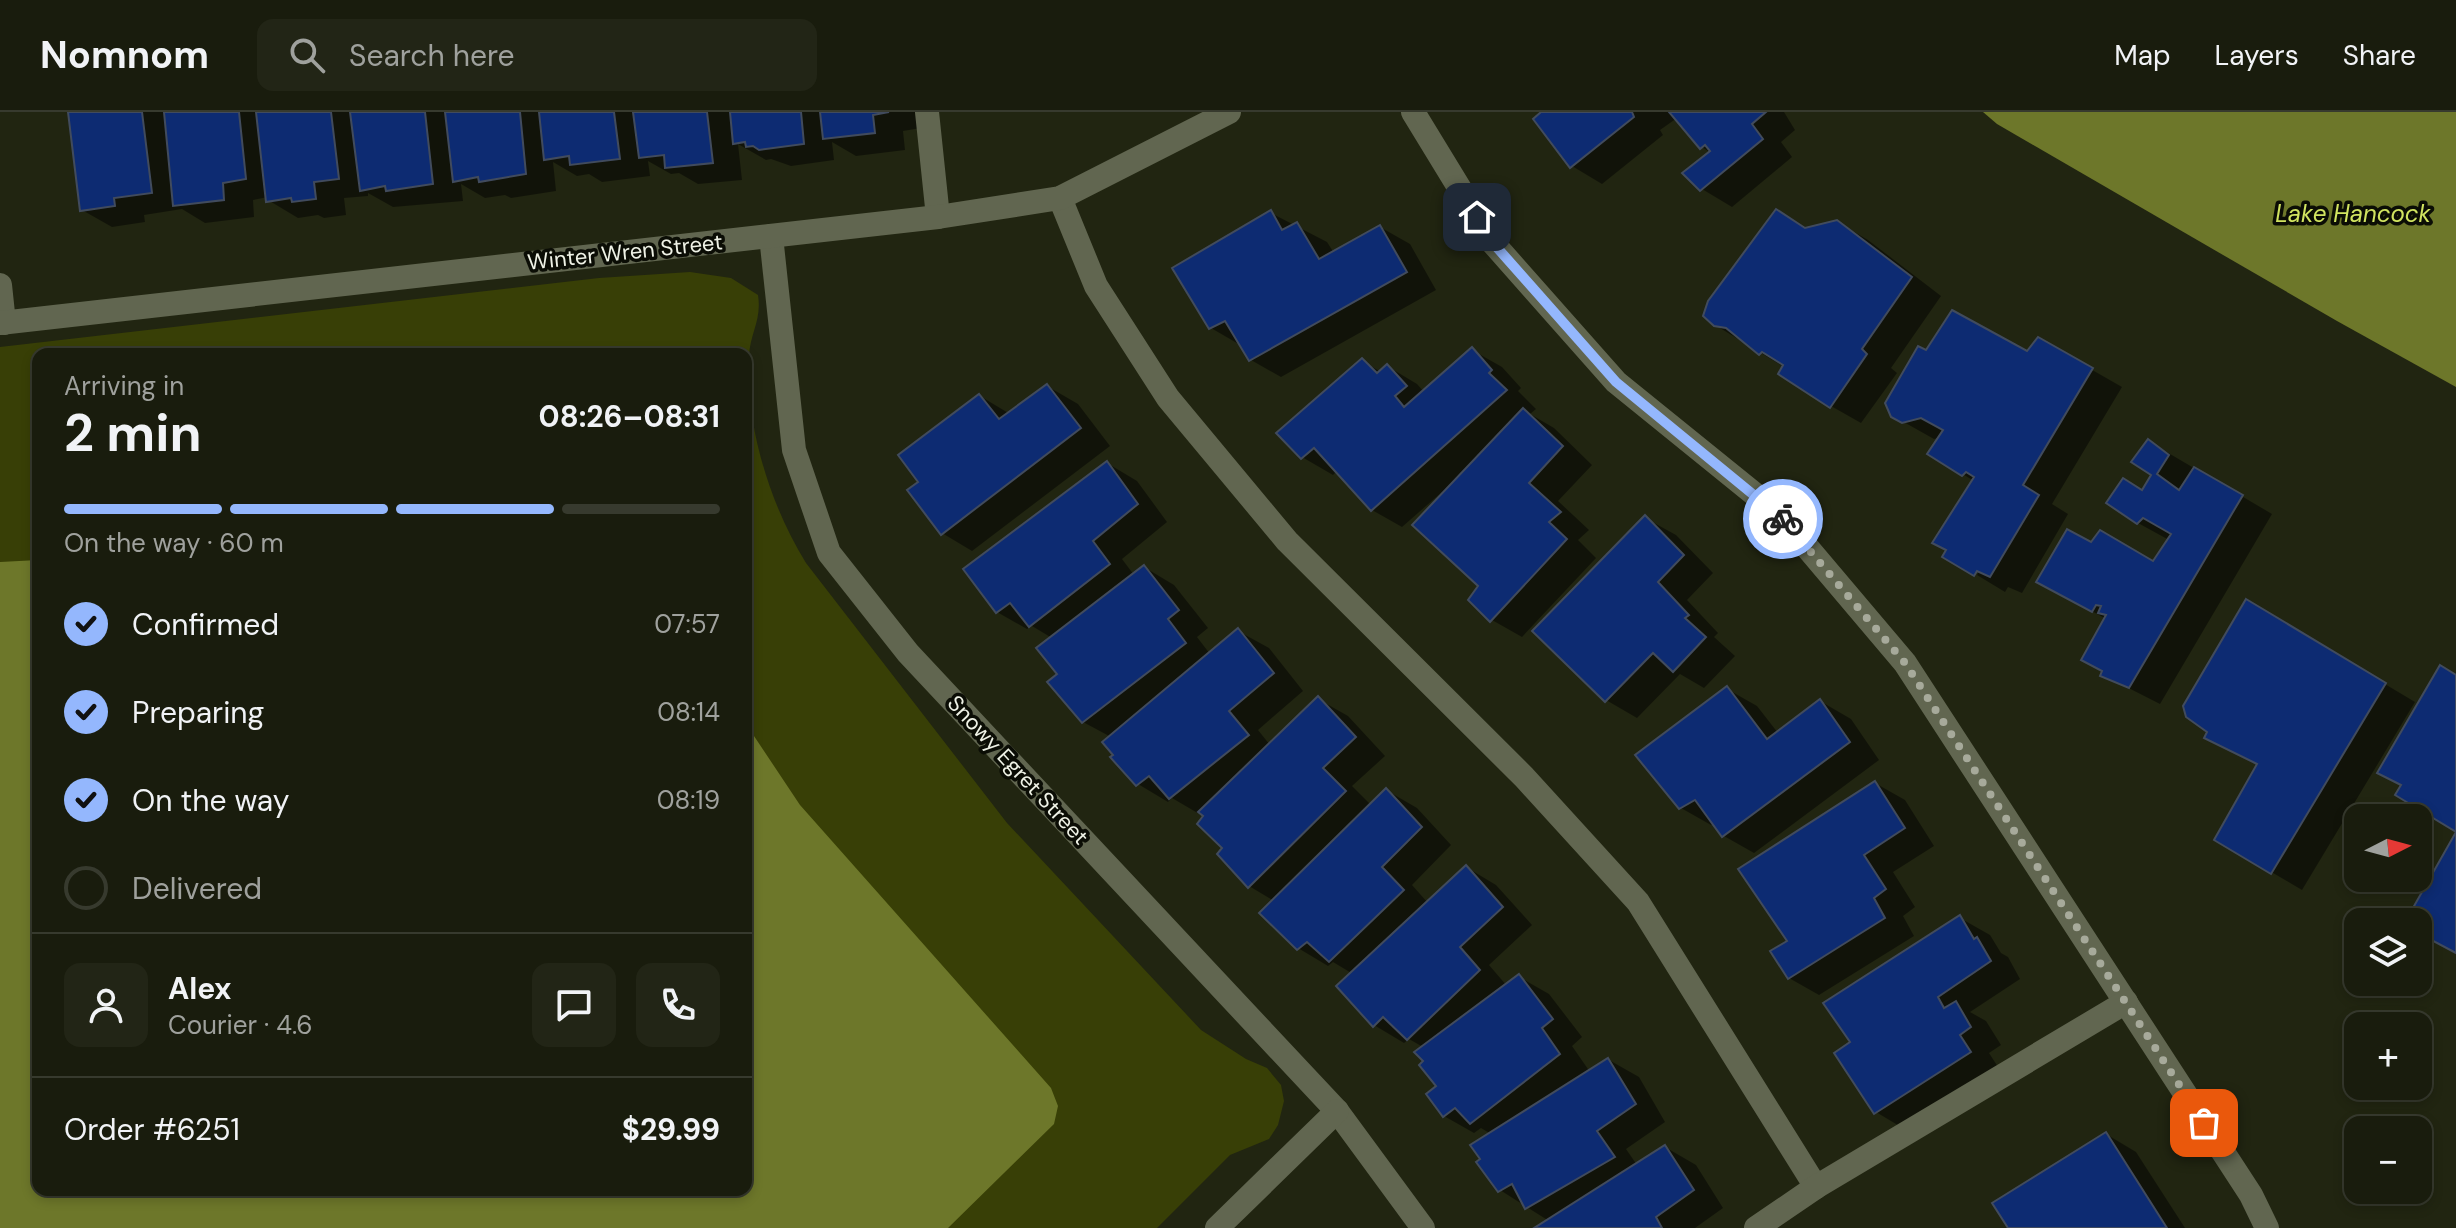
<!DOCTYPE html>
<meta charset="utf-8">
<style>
body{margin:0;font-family:"DM Sans",sans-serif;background:#222516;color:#f1f3f6;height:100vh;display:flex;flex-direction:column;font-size:30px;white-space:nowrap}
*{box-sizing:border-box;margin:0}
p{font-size:26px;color:#9fa19d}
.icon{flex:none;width:44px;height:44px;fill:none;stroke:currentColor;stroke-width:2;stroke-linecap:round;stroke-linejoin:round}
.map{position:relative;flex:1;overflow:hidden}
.panel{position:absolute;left:32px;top:236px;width:720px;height:848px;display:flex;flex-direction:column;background:#191c0d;border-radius:16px;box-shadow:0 4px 12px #0003,0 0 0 2px #373a2e}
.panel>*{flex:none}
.needle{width:52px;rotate:84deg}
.tools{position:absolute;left:2344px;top:692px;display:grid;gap:16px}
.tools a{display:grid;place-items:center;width:88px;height:88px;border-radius:16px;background:#191c0d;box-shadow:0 4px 12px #0003,0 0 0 2px #373a2e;font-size:40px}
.pin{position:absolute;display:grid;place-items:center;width:68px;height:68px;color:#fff;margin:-34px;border-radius:16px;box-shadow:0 4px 12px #0006}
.courier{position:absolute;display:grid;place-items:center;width:80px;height:80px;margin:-40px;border:6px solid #94b7fd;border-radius:50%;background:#fff;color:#222;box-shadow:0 2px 10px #0007}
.summary em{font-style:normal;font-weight:700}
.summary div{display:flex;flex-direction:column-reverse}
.summary{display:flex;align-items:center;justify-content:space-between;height:136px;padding:0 32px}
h1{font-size:52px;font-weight:700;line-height:60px}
.bar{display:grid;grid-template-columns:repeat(4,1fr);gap:12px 8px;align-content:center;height:96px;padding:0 32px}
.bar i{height:10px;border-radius:6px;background:#373a2e}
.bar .current{background:#94b7fd}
.bar p{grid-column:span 4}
.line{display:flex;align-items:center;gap:20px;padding:0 32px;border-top:2px solid #373a2e}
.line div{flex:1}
.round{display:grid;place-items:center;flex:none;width:84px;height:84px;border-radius:16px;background:#222516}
ol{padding:0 32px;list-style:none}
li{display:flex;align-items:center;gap:24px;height:88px}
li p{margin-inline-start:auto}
li .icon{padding:8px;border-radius:50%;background:#94b7fd;color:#111;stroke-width:4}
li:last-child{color:#9fa19d}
li i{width:44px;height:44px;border:4px solid #373a2e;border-radius:50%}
header{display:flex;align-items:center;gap:48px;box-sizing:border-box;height:112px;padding:0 40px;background:#191c0d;border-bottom:2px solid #373a2e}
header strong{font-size:38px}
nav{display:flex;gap:44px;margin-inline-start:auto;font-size:28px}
.search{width:560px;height:72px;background:#222516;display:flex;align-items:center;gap:20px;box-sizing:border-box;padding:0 28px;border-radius:16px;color:#9fa19d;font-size:30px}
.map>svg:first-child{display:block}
</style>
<header>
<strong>Nomnom</strong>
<div class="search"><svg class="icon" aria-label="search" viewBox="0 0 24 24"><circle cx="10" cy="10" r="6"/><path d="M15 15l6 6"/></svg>Search here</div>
<nav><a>Map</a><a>Layers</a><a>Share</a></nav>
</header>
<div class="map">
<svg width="2456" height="1116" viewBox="0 0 2456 1116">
<rect width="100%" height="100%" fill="#212511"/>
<path fill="#383f06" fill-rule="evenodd" d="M690,160L731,166L758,183C762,208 750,221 749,244C745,313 770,393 806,451L1007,711L1201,918L1246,947L1267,956L1281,973L1284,989L1278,1013L1269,1027L1230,1043L1157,1116H0V235L599,166ZM38,242H746V1078H38Z"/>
<g fill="#6d772a">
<polygon points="1983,0 2456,0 2456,275 2337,209 1997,12"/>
<polygon points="38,448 38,1078 746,1078 746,612 800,693 1051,976 1058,994 1054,1012 948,1116 0,1116 0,450"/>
</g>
<g fill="#0007">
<polygon points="70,0 925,0 927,15 903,19 905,38 856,44 832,30 834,48 791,54 771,47 766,48 738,32 742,68 698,72 679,61 671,62 648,49 650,64 602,70 589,62 577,64 553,50 556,79 511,86 505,83 485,86 461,72 463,89 393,95 368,81 368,84 344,86 346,103 324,106 318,103 298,106 268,88 268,85 253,88 254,105 205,111 182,97 144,103 145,110 112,115 82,98"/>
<polygon points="1544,0 1784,0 1795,18 1781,30 1792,45 1732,95 1702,77 1711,41 1702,35 1677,6 1660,18 1663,23 1602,72 1572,54"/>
<polygon points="1777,99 1808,117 1837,110 1868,128 1941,184 1891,256 1897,261 1861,311 1831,294 1784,255 1715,213"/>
<polygon points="1271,101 1327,130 1334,141 1380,115 1410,132 1436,178 1281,265 1251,248 1242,234 1211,216"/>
<polygon points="2038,227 2122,275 2052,392 2068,402 2022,481 2008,475 2005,480 1977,463 1984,452 1974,369 1930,342 1941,325 1934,327 1893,304 1926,241 2028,242"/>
<polygon points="1472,238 1502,255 1521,276 1518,279 1536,297 1530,302 1554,316 1592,353 1558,389 1589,418 1578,428 1596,446 1522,525 1492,508 1481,474 1442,380 1402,415 1372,398 1337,359 1333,363 1302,345 1362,249 1381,260 1387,254 1417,272 1424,280"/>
<polygon points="1047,274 1078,292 1110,334 972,439 942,421 980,284 1010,302"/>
<polygon points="2148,329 2272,402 2160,592 2103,563 2106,507 2039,469 2091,433 2154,451 2169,428 2138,411 2143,380 2154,363"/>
<polygon points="1107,351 1137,369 1167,410 1122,447 1134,463 1144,455 1174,473 1208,516 1197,525 1210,542 1238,519 1269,536 1303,579 1258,618 1270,633 1318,587 1348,604 1385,644 1352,674 1371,693 1386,678 1417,696 1451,733 1412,773 1428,791 1466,755 1496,773 1532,813 1489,853 1507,874 1519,865 1549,882 1582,925 1572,934 1590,960 1609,948 1639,965 1665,1010 1626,1037 1637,1053 1665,1035 1696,1053 1723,1096 1695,1116 1538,1116 1549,1109 1500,1078 1491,1022 1481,1016 1474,1021 1444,1004 1439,975 1426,949 1423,935 1409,927 1404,931 1374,913 1353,862 1333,850 1328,854 1298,836 1274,789 1249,774 1225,736 1208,697 1201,703 1172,686 1168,690 1138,672 1116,643 1111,625 1083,610 1060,562 1052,526 1032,514 1027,517 997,500"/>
<polygon points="1645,406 1676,423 1713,461 1687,488 1718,521 1714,525 1735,544 1704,576 1680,562 1637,606 1606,588"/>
<polygon points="2276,507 2415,590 2302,778 2217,728 2259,654 2207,626"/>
<polygon points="1727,577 1757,594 1778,621 1820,589 1851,607 1879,648 1754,741 1724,724 1715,711 1711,713 1681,696"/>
<polygon points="1875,671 1905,688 1934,734 1893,760 1915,795 1903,804 1914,824 1819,883 1789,866 1790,830"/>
<polygon points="1960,806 1990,823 2001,841 2008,845 2020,867 1970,900 1986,909 2001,933 1989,941 2000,958 1906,1018 1876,1000 1853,930"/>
<polygon points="2106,1022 2136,1040 2185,1116 2010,1116"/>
</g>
<g fill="#0d2b72" stroke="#414b5d" stroke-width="2">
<polygon points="68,0 142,0 152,81 114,86 115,94 80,99"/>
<polygon points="164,0 239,0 246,67 223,71 224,88 173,94"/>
<polygon points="256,0 331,0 339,67 314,70 316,87 292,90 291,86 266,90"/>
<polygon points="350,0 425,0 433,72 386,79 385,74 360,79"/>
<polygon points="445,0 520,0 526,62 479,70 478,65 453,70"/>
<polygon points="539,0 614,0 620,47 570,53 569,44 544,48"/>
<polygon points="633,0 707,0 713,51 665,56 664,43 639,46"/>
<polygon points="730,0 801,0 804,32 759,38 753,34 746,35 745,30 733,32"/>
<polygon points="820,0 889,0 873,3 875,21 823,27"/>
<polygon points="1541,0 1632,0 1634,5 1570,56 1533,7"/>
<polygon points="1669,0 1766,0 1752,12 1763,27 1700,79 1682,61 1710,39 1705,33 1700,37"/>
<polygon points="1776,97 1805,116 1837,108 1912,165 1862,237 1867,242 1830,296 1778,262 1783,253 1762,240 1759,243 1726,216 1714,214 1703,204 1708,189"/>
<polygon points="1271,98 1282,118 1297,110 1319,147 1380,113 1407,160 1249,249 1225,209 1209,217 1172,156"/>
<polygon points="1952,198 2027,239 2038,225 2093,256 2023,373 2039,383 1990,465 1977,459 1974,464 1942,445 1946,438 1932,431 1974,365 1966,360 1962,364 1927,342 1943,318 1921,306 1902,311 1891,305 1885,291 1918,234 1926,238"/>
<polygon points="1472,235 1492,258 1489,261 1507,278 1371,399 1314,336 1301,347 1276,321 1362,246 1377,261 1387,252 1407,274 1395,284 1404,295"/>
<polygon points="1047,272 1081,316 941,423 907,378 918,370 898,343 979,282 999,307"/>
<polygon points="1523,296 1563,334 1529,371 1561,400 1549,410 1567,427 1490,510 1468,488 1478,474 1412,413"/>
<polygon points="2148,327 2169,343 2157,362 2179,378 2194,355 2243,383 2129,576 2100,564 2102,559 2081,548 2106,503 2098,501 2101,494 2096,493 2092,500 2036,470 2067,417 2091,430 2100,418 2153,449 2171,422 2143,406 2137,412 2106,391 2123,366 2142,378 2151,363 2131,350"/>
<polygon points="1107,349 1138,392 1093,429 1110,452 1029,515 1010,491 996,501 963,457"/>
<polygon points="1645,403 1684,443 1658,470 1689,503 1685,506 1706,525 1673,560 1653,541 1605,590 1532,519"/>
<polygon points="1144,453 1179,498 1168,507 1186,531 1082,611 1047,570 1057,562 1036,536"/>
<polygon points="2246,487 2386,571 2271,762 2214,728 2257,652 2204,626 2207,620 2186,605 2183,594"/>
<polygon points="1238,516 1274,561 1229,599 1249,623 1169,687 1149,664 1136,674 1110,645 1113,643 1102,630"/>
<polygon points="2440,553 2456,563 2456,841 2418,821 2418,810 2405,810 2456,720 2395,683 2401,673 2377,661"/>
<polygon points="1727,574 1767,627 1820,587 1850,630 1722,725 1695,688 1679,697 1635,643"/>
<polygon points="1318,584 1356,625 1323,656 1346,679 1248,776 1217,742 1222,736 1197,712 1203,704 1198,700"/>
<polygon points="1875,669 1905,716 1864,743 1886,777 1874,786 1885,806 1788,867 1770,839 1787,829 1738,757"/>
<polygon points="1386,676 1422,715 1382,755 1404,778 1329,850 1307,830 1297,838 1259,801"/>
<polygon points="1466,753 1503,795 1460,835 1480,858 1407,928 1383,905 1373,915 1336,874"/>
<polygon points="1960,803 1974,827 1977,825 1991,849 1938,885 1944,896 1956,889 1971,915 1960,923 1971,940 1874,1002 1834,941 1850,930 1823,891"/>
<polygon points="1519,862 1553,907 1542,916 1560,942 1470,1012 1455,996 1443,1005 1426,982 1436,974 1419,953 1423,949 1414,940"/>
<polygon points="1608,946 1636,992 1597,1019 1615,1045 1525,1097 1512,1072 1498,1080 1476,1050 1480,1047 1470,1033"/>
<polygon points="2106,1020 2167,1116 2008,1116 1992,1091"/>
<polygon points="1665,1033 1694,1078 1656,1105 1662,1116 1534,1116"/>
</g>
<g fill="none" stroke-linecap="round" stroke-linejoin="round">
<g stroke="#616650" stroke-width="24">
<polyline points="927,0 938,105"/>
<polyline points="1413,0 1493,131 1616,270 1779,402 1905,551 2251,1083 2267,1116"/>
<polyline points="1060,86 1096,174 1168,286 1287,429 1524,665 1638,790 1816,1075"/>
<polyline points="771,124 794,338 829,441 908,541 1337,999 1423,1116"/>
<polyline points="0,173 4,211"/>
<polyline points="0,211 938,105 1060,86 1229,0"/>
<polyline points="1217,1116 1337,999"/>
<polyline points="1756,1116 1816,1075 2126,890"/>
</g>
</g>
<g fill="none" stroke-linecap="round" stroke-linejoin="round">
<polyline stroke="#a7aa9b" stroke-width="8" stroke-dasharray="0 14.4" points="1783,407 1905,551 2204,1011"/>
<polyline stroke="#94b7fd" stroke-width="10" points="1477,105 1493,131 1616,270 1783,407"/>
</g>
<g text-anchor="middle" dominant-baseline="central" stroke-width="7" stroke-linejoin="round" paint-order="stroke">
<g font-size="22" fill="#eff2e6" stroke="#0b0d05">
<text transform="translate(625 140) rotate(-6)">Winter Wren Street</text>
<text transform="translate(1018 658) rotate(47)">Snowy Egret Street</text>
</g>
<g font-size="24" font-style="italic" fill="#d1e460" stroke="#0b0d05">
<text x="2353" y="101">Lake Hancock</text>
</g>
</g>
</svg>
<div class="tools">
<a><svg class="needle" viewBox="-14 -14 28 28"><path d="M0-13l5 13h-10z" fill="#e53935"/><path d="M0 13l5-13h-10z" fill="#9fa19d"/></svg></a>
<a><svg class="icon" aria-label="layers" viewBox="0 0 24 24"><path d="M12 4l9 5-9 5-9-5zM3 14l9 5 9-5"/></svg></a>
<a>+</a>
<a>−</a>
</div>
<div class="pin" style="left:2204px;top:1011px;background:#ea580c"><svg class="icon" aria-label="bag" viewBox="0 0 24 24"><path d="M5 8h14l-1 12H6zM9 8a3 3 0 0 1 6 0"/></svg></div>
<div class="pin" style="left:1477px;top:105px;background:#1f2937"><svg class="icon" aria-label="home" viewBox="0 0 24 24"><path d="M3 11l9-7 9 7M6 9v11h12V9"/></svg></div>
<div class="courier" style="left:1783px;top:407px"><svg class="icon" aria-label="bike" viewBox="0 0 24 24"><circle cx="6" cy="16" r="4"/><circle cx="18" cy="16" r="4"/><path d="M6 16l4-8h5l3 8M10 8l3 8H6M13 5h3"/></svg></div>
<section class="panel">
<div class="summary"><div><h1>2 min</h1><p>Arriving in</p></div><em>08:26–08:31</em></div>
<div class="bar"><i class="current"></i><i class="current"></i><i class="current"></i><i></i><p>On the way · 60 m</p></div>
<ol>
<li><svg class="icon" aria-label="check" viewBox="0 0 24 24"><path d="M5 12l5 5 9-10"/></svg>Confirmed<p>07:57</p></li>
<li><svg class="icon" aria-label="check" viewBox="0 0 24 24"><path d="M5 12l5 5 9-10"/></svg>Preparing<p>08:14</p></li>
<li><svg class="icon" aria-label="check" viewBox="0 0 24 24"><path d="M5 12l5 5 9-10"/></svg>On the way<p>08:19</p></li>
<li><i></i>Delivered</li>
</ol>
<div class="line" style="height:144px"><a class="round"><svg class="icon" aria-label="person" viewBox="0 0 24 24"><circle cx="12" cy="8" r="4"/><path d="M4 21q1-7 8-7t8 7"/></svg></a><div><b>Alex</b><p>Courier · 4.6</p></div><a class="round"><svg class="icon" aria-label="chat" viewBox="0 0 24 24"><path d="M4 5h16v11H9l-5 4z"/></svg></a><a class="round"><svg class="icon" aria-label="phone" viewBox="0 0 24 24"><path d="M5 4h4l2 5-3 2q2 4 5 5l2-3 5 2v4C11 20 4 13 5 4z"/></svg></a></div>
<div class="line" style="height:104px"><div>Order #6251</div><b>$29.99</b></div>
</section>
</div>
